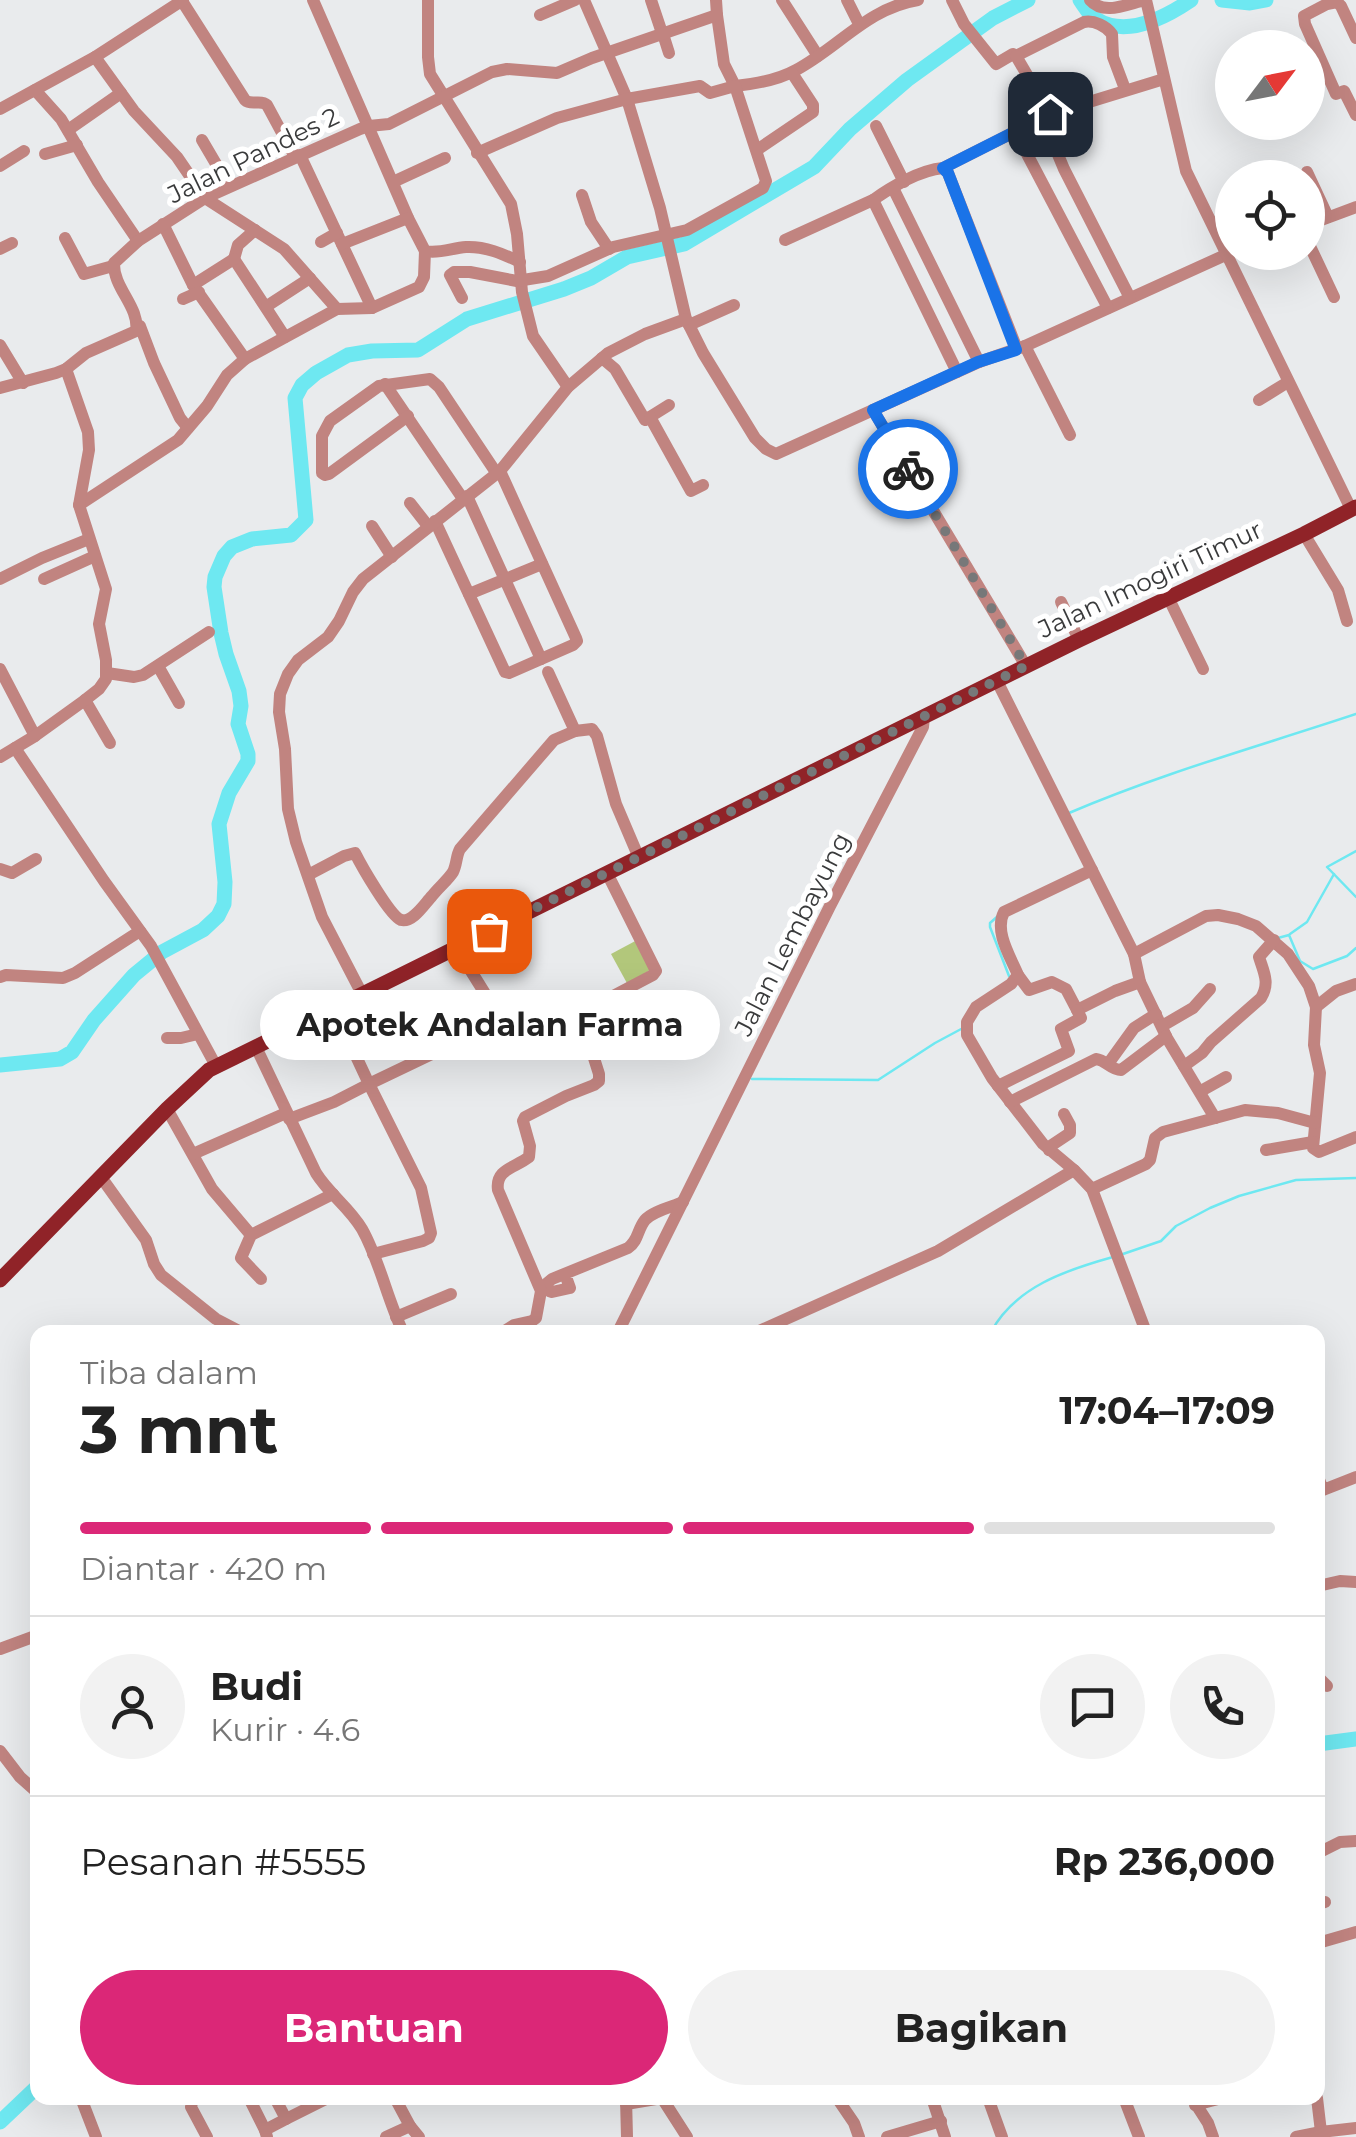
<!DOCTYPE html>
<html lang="id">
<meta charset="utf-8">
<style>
body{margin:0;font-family:Montserrat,sans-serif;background:#f2f2f2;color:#222;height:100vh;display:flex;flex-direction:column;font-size:38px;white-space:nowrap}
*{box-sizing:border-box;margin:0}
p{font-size:32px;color:#767676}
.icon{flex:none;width:55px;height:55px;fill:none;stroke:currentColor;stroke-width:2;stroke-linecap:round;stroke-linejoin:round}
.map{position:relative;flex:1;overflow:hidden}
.panel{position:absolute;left:30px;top:1325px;width:1295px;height:780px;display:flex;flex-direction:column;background:#fff;border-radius:20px;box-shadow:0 10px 40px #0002}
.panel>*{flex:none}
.needle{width:65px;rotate:58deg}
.buttons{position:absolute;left:1215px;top:30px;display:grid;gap:20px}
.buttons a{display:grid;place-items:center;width:110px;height:110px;border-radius:50%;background:#fff;box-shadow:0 10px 40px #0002;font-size:50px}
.pin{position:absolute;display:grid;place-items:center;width:85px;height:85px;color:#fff;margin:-42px;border-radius:20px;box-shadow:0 5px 15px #0006}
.courier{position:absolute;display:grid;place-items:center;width:100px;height:100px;margin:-50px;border:8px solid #1a73e8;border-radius:50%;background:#fff;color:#222;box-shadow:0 2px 12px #0007}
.bubble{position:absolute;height:70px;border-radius:35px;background:#fff;box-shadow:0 10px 40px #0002;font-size:32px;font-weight:700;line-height:70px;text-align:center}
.headline em{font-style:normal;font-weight:700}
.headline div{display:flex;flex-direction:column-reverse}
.headline{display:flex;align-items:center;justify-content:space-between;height:170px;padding:0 50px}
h1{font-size:65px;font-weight:700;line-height:75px}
.bar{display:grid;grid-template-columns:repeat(4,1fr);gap:15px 10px;align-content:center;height:120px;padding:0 50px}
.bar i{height:12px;border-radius:8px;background:#e0e0e0}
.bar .current{background:#db2777}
.bar p{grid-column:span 4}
.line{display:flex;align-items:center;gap:25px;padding:0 50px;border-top:2px solid #e0e0e0}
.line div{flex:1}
.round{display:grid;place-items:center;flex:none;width:105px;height:105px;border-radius:52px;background:#f2f2f2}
.action{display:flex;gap:20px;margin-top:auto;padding:20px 50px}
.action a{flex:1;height:115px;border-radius:60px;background:#db2777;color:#fff;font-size:40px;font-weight:700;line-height:115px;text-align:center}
.action a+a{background:#f2f2f2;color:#222}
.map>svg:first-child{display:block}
</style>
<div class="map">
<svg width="1356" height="2137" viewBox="0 0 1356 2137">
<rect width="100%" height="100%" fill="#e9ebed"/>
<polygon fill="#b2c77b" points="639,939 654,967 628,985 611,954"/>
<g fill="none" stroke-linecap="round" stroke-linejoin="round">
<g stroke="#6ee8f1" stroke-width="2.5">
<path d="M1069,813C1162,773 1260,746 1356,714"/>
<polyline points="1356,851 1327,867 1356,897"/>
<polyline points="998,916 990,923 990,927 1009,976"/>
<polyline points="1290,934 1307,922 1334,874"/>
<polyline points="1278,938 1289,935 1300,961 1313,969 1347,956 1356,948"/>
<polyline points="752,1079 878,1080 935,1043 963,1028"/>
<polyline points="1120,1255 1161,1241 1176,1226 1210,1208 1239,1196 1296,1180 1356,1178"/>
<path d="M991,1332C1015,1287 1066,1270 1113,1257"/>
</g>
<g stroke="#6ee8f1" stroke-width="15">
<path d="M1080,0C1085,7 1089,15 1096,19C1126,38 1166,17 1191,0"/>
<polyline points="1222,0 1250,3 1266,0"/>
<polyline points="0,1065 60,1059 72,1052 94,1020 134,975 162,952 203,930 218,916 224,904 225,882 219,824 229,793 248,761 248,754 238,724 241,706 239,691 226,654 221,633 214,587 215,577 224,556 232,547 252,539 291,535 306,520 295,398 302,385 316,373 348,355 372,351 418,350 467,319 564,289 591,278 627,257 684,244 814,167 850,129 907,80 993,18 1028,0"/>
<polyline points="1318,1744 1356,1739"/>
<polyline points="0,2122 38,2086"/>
</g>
<g stroke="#c18480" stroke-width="12">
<path d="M313,0L408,218L425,251C439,254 452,248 466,247C485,246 503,254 520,262"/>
<polyline points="428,0 428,57 430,74 511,204 517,234 522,292 533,336 568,387"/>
<polyline points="584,0 627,99 660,208 686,319 703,353 755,438 766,449 776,454 979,362 1025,346 1232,252"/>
<polyline points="651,0 661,30"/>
<polyline points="782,0 818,56"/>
<polyline points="847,0 859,24"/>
<path d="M952,0L964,24L996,64L1013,54L1016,56L1084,22C1094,20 1106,26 1112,34L1113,57L1125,89"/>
<path d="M1090,0C1104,16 1127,4 1146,0"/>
<polyline points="1146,0 1186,171 1351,509"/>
<path d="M182,1L245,100C251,106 261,99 267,105L295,157"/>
<polyline points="540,15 575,0"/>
<path d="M717,15L724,64L735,86C755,84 778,80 796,70C839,47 868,8 918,0"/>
<polyline points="663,34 669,53"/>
<polyline points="1356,38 1341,6 1337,2 1327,4 1304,16 1305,24 1336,94 1344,91 1356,115"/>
<polyline points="1016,56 1050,114 1054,145 1064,169 1130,298"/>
<polyline points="95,57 134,111 177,157 205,198 284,249 337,309"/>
<polyline points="35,90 61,119 98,182 138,241"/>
<polyline points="0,109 95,57 183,0"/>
<polyline points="876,126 904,182"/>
<polyline points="68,130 121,93"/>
<polyline points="1016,133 1108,308"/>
<polyline points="202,140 229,186"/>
<polyline points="757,150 813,112 813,105 792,73"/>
<polyline points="45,154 77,145"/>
<polyline points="300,155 372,308"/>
<polyline points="0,166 24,151"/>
<polyline points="943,168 1050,114 1164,79"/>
<polyline points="1307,172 1328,217"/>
<polyline points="393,182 445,158"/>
<polyline points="893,188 979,362"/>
<polyline points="582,195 591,222 609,249"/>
<polyline points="163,224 193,285 245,359"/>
<polyline points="1308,225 1356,207"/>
<polyline points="65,238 84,274 113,266"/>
<polyline points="785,240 873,200"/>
<polyline points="321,242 337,233"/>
<polyline points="1308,242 1334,297"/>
<polyline points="342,244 408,218"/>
<polyline points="0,249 12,243"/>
<polyline points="234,259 285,337"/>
<polyline points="234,259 238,245 255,230"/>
<polyline points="193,285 234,259"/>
<polyline points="462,298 450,275 454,272 470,272 517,281 548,276 613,247 687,230 763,188 766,181 735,86 710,93 700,86 627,99 557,118 477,153"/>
<polyline points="183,299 199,292"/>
<polyline points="267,306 310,278"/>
<polyline points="689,325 734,305"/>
<polyline points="137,328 140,326 154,363 180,418 188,428"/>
<polyline points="0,345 23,383"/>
<polyline points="1025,346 1070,435"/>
<polyline points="602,358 615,369 645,420 669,405"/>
<path d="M957,372L873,200C891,187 920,170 943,168L948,173L1017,349"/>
<polyline points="385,384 463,499"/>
<path d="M0,388L56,373L66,369L86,353L136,331C140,307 113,288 114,263L138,241L205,198L360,129L369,126L389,124L492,72L507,69L557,73L592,58L717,15L716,0"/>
<polyline points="1259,400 1288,382"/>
<polyline points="873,410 1026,666"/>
<polyline points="408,416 329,474 325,475 322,473 322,436 330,421 379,386 430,379 439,387 497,474"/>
<polyline points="650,417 691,491 703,485"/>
<polyline points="467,496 541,659"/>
<polyline points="410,503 428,526"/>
<polyline points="79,505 178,440 207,406 227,375 245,359 337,309 372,308 419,287 424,277 425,251"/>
<polyline points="435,521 505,672 509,673 573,645 577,641 576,638 500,471"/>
<polyline points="372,526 392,557"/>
<polyline points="1304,534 1338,590 1347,621"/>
<polyline points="0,579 42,558 89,539"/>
<polyline points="44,579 95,556"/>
<polyline points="469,594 542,564"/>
<polyline points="1168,597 1203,669"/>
<polyline points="1061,602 1079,640"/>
<polyline points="158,666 179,703"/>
<polyline points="0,669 35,736"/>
<polyline points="548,672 575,731"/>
<polyline points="107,673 134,677 143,675 209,632"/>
<polyline points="997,681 1134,954 1206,916 1218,915 1238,919 1256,926 1288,954 1309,986 1316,1007 1314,1045 1320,1073 1313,1148 1319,1152 1356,1137"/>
<polyline points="85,700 110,743"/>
<polyline points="15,748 104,881 151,946 216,1066"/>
<polyline points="0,757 35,736 85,700 99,689 106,679 106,660 99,624 106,589 79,505 89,450 88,432 66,369"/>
<polyline points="0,869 12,873 36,859"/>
<path d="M1092,870L1004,912C994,931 1010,956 1018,975L1011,984L976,1007L967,1022V1035L992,1078L1043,1144L1074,1170L1092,1189L1146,1332"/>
<path d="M308,875L344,856L355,853C361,865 390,916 401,920C413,923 425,903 432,896C438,888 448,880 453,872C457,864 456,856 460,849L554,740L575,731L592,729L597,736L616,804L639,858"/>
<polyline points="456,947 489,1000 497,1018"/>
<polyline points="1018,975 1029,990 1052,982 1066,989 1077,1010 1115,991 1140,982 1134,954"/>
<polyline points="0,977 6,975 63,978 75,973 140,931"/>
<polyline points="1140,982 1167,1038 1215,1118"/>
<polyline points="362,994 322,917 296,842 288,809 285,749 279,712 280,694 288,674 298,660 328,637 339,621 353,592 363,579 500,471 568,387 608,353 645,334 686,319"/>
<polyline points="1316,1007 1336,991 1356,984"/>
<polyline points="1162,1026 1193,1008 1210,989"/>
<polyline points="167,1038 181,1038 198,1034"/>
<path d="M256,1047L316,1173C329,1194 349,1207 362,1229C380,1261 387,1299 403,1332"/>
<polyline points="1108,1064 1134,1028 1156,1014"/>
<path d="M1184,1066L1202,1053L1211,1042L1261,998C1270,983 1264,973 1259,957L1274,940"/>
<polyline points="998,1086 1069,1051 1061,1029 1081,1018 1077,1010"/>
<polyline points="1201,1091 1226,1077"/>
<path d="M1010,1102L1096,1059C1106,1060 1111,1070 1121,1070L1166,1036"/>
<polyline points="167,1109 212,1189 251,1235"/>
<polyline points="289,1119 334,1102 369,1084 334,1009"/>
<polyline points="1049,1150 1052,1145 1070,1133 1070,1125 1064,1114"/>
<polyline points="1266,1150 1313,1142"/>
<polyline points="193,1154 286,1113"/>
<polyline points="101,1177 146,1240 154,1264 161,1275 216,1319 241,1332"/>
<polyline points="1092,1189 1146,1164 1150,1160 1155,1138 1163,1132 1245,1110 1278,1113 1315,1123"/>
<polyline points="373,1254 423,1241 429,1238 431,1233 421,1188 369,1084 440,1050"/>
<path d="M565,1274L570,1288L552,1292L549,1291L546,1284L552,1279L628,1248C639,1240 637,1230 645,1220C653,1211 672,1207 683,1202"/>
<polyline points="261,1279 241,1258 251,1235 333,1194"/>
<polyline points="396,1317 451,1294"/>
<path d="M503,1332L514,1325L532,1321L536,1318L541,1291L498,1190C495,1169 515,1168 529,1157L530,1146L523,1121L525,1117L566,1096L594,1085L599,1081V1074L593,1055L605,1046L606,1041L596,1005L653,975L656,971L607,873"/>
<polyline points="618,1332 830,906 923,727 924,717"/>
<polyline points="757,1332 938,1251 1074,1170"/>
<polyline points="1318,1477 1323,1490 1356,1477"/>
<polyline points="1318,1586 1340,1581 1356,1582"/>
<polyline points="0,1649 38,1635"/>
<polyline points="1318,1677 1327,1686"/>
<polyline points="0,1751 20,1777 38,1793"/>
<polyline points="1318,1853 1340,1842 1356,1841"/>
<polyline points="1318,1904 1325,1902"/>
<polyline points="1318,1943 1356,1932"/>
<polyline points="1318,2038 1318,2055"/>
<polyline points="81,2098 96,2137"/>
<polyline points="193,2098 191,2107 207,2137"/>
<polyline points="249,2098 265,2130"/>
<polyline points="395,2098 410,2126 419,2137"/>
<polyline points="626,2098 627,2137"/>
<polyline points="837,2098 854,2123 859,2137"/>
<polyline points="932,2098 945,2137"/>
<polyline points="988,2098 1002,2137"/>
<polyline points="1124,2098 1139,2137"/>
<polyline points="1192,2098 1208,2123 1213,2137"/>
<polyline points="1317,2098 1321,2132 1356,2128"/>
<polyline points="626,2104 662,2098 687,2137"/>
<polyline points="1195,2105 1222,2098"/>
<polyline points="286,2119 328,2098"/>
<polyline points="267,2137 265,2130 286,2119 275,2098"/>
<polyline points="386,2137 410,2126"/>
<polyline points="887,2137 941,2121"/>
<polyline points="1296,2137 1321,2132 1321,2137"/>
</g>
<polyline stroke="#902328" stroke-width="15" points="0,1280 167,1109 209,1070 1079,640 1304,534 1356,507"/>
</g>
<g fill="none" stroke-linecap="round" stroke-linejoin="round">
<polyline stroke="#777879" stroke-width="10" stroke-dasharray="0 18" points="489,931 1026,666 908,469"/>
<polyline stroke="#1a73e8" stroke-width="12" points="908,469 873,410 978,362 1016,350 948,173 943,168 1050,114"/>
</g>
<g text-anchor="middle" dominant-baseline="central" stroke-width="10" stroke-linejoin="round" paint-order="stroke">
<g font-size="25" fill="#393a3b" stroke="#fff">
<text transform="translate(253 155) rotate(-26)">Jalan Pandes 2</text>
<text transform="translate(1150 579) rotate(-25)">Jalan Imogiri Timur</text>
<text transform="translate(792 934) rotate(-63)">Jalan Lembayung</text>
</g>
</g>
</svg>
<div class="buttons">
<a><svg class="needle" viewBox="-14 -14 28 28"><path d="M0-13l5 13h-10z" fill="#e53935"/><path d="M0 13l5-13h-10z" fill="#767676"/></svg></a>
<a><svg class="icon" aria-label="locate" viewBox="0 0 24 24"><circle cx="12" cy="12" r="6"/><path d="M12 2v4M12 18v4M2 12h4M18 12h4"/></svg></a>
</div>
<div class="pin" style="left:489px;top:931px;background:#ea580c"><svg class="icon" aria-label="bag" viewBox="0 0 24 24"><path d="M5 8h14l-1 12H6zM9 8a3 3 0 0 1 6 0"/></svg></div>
<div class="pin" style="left:1050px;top:114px;background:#1f2937"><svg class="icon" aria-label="home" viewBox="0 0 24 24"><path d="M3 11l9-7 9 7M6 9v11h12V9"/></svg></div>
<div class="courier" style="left:908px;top:469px"><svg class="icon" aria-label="bike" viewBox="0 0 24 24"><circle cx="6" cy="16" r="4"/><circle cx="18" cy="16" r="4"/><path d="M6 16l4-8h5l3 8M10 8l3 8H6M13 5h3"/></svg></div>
<div class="bubble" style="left:260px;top:990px;width:460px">Apotek Andalan Farma</div>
<section class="panel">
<div class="headline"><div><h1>3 mnt</h1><p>Tiba dalam</p></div><em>17:04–17:09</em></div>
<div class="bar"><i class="current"></i><i class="current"></i><i class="current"></i><i></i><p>Diantar · 420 m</p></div>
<div class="line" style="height:180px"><a class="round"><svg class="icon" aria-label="person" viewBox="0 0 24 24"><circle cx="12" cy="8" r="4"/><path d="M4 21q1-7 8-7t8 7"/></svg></a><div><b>Budi</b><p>Kurir · 4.6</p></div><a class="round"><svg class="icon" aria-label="chat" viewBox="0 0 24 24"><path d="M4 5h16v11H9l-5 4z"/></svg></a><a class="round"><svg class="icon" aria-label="phone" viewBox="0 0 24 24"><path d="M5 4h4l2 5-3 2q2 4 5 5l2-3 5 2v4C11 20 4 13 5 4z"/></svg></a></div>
<div class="line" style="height:130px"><div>Pesanan #5555</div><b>Rp 236,000</b></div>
<div class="action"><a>Bantuan</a><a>Bagikan</a></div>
</section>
</div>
